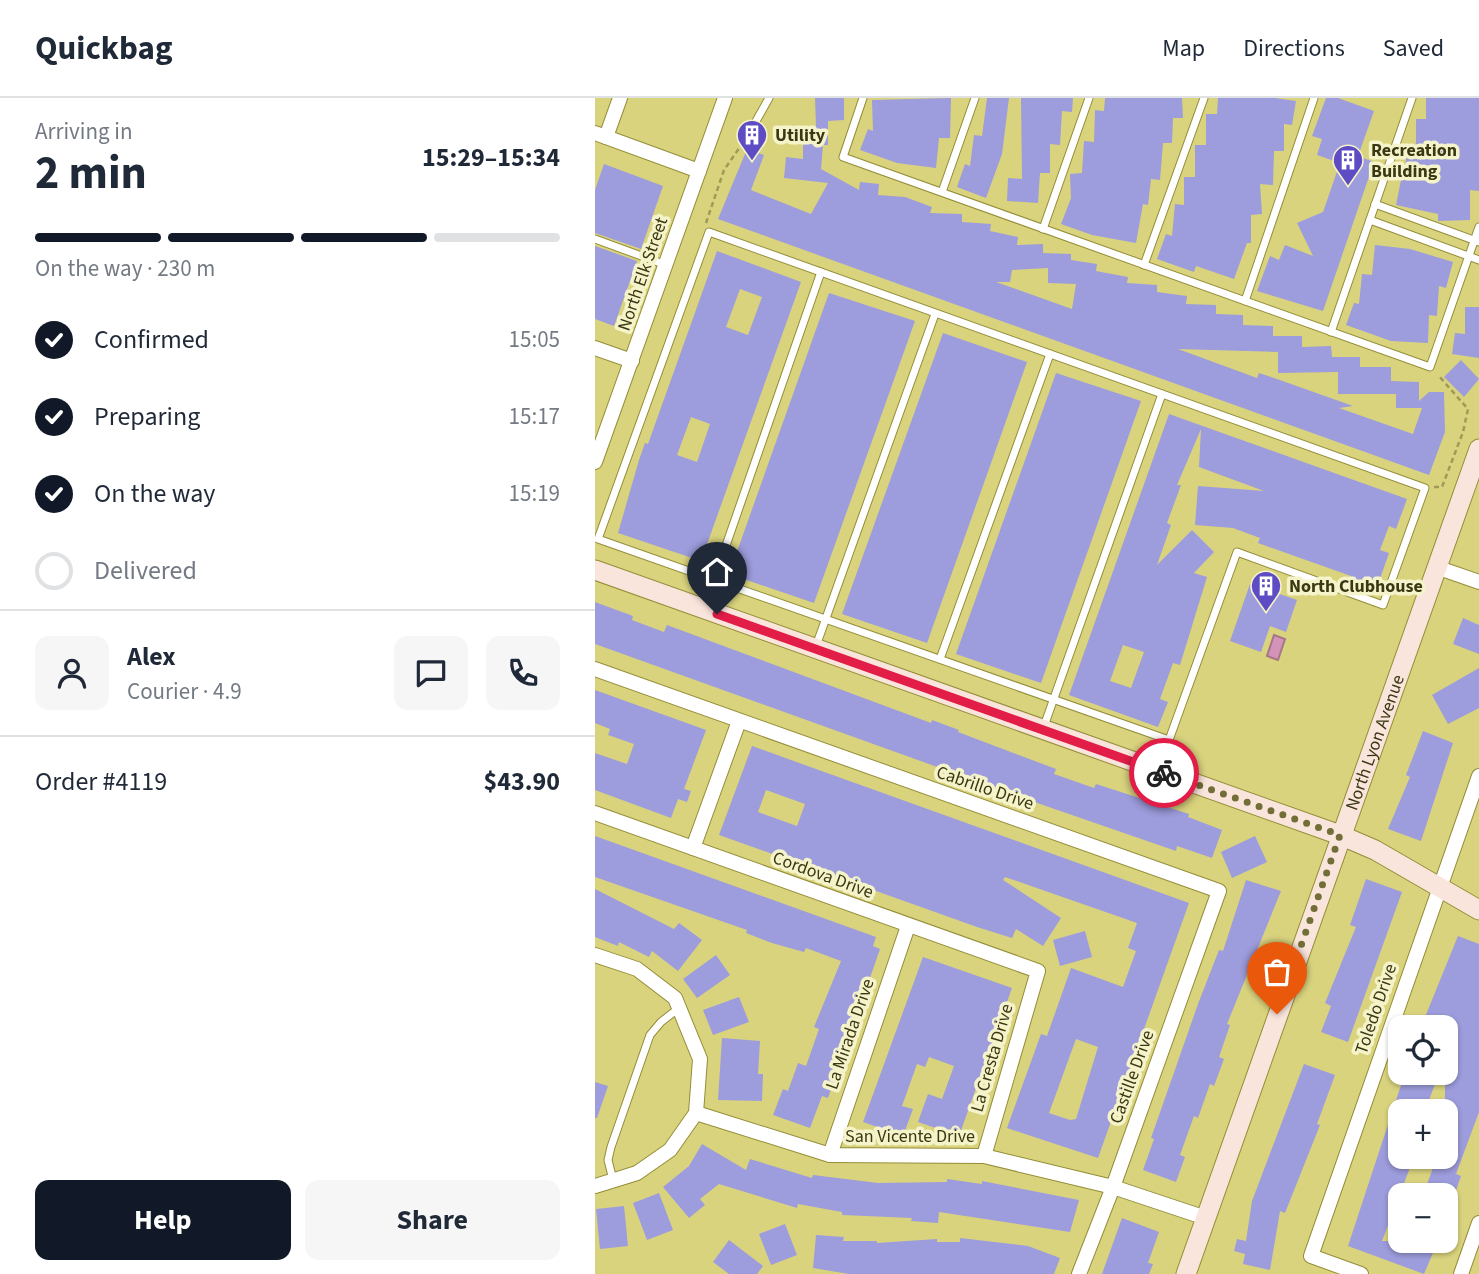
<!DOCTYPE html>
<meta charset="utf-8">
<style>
body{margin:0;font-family:"Source Sans 3",sans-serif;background:#f6f6f7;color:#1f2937;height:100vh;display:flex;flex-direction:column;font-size:26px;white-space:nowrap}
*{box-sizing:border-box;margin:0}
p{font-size:23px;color:#747a83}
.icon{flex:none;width:38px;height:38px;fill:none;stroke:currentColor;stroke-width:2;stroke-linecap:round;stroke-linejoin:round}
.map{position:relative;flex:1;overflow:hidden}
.details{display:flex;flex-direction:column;background:#fff;width:595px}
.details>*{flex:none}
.controls{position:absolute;left:793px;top:917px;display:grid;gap:14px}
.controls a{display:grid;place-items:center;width:70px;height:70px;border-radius:14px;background:#fff;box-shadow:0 2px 5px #0004;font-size:35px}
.pin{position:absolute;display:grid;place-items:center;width:60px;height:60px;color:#fff;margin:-72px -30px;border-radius:50% 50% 50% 0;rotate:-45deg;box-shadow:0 0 7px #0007}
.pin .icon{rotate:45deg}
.courier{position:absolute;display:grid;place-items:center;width:70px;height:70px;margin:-35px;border:5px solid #e11d48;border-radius:50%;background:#fff;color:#222;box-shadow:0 2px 9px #0007}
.headline em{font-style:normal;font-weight:700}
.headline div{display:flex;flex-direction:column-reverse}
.headline{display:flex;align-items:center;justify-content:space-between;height:119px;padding:0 35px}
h1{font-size:46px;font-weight:700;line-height:52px}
.bar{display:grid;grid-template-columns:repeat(4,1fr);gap:10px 7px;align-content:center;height:84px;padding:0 35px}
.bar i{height:9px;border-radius:5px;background:#e0e1e3}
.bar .active{background:#111827}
.bar p{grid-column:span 4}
.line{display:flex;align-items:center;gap:18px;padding:0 35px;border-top:2px solid #e0e1e3}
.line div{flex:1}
.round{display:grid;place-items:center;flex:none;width:74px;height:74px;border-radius:14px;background:#f6f6f7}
ol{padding:0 35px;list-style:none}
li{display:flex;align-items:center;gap:21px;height:77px}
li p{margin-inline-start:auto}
li .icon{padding:7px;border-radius:50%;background:#111827;color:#fff;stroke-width:4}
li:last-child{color:#747a83}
li i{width:38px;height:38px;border:4px solid #e0e1e3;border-radius:50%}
.button{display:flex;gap:14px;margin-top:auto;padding:14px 35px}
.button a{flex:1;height:80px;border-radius:14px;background:#111827;color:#fff;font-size:28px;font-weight:700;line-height:80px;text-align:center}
.button a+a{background:#f6f6f7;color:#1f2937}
header{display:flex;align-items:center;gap:42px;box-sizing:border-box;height:98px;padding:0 35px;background:#fff;border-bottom:2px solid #e0e1e3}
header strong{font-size:33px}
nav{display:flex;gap:38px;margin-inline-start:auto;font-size:24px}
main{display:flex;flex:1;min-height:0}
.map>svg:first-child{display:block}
</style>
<header>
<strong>Quickbag</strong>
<nav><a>Map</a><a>Directions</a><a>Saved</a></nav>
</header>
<main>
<section class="details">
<div class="headline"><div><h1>2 min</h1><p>Arriving in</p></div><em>15:29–15:34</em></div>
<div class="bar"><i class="active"></i><i class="active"></i><i class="active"></i><i></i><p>On the way · 230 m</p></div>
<ol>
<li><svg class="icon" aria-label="check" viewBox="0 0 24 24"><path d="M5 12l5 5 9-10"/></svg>Confirmed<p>15:05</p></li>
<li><svg class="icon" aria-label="check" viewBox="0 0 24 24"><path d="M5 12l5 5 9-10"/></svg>Preparing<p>15:17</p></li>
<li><svg class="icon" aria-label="check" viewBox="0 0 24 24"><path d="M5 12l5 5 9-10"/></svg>On the way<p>15:19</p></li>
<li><i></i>Delivered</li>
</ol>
<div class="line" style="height:126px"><a class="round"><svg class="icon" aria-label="person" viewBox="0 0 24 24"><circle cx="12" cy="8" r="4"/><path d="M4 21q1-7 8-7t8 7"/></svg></a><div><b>Alex</b><p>Courier · 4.9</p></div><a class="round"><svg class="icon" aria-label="chat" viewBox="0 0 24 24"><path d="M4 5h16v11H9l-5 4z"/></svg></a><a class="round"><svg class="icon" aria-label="phone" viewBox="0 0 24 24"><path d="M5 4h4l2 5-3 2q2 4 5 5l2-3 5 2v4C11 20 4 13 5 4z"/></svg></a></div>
<div class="line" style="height:91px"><div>Order #4119</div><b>$43.90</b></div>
<div class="button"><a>Help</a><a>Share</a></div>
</section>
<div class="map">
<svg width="884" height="1176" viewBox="0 0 884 1176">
<rect width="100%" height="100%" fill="#dad37e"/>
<polygon fill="#d493b8" stroke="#a67786" stroke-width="2" points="679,537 690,541 683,562 672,558"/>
<g fill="#9d9cdc" fill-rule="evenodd">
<path d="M220,0H249V22L233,23V47H228L226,71L264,92L265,84L284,86L283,97L310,99L337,109L335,115L367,116V124L396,126L395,133L423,139L422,147L448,146V155L476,156V162L502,166L501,173L533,179L532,185L562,187V194L592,198L591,206L621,207V216L648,217V227L678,228V238H707V249L736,248L737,259H765V269H796V283L824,284V303L834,294H849L850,334L834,377L123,121L152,51L169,57L156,92L216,116L233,85L189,80L191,59L208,61V28H221ZM453,170V185L481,186L477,211L401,184H415L417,172ZM583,251L683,254V275L743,274V296H801V310H827L818,336L744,310L758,308L682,281L664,275L662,280Z"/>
<polygon points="356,0 355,40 344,40 341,70 302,65 265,52 273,31 278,33 277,2"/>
<polygon points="392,0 414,0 407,56 391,100 362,89 370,66 375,68 379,37 387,38"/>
<polygon points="426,0 478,0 477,14 467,13 465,47 455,46 455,75 445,75 443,105 412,103 413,80 427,81"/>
<polygon points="510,0 587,0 588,20 578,20 577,45 568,45 565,82 556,81 553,107 548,106 541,145 497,137 466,126 476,100 475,76 487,75 489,43 499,44 500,12 509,13"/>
<polygon points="623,0 680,0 701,3 697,27 689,26 689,53 679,53 678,87 665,86 667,116 656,117 656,145 652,145 639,181 601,168 599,174 562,161 571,136 577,138 580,106 589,107 589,79 600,79 600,47 611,47 611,16 622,16"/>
<polygon points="731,0 743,0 779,13 763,58 779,64 728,213 662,193 675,158 684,162 690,147 718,158 702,125 728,114 745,65 722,57 727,41 717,38"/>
<polygon points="831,0 884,0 884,93 875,92 875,122 843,123 843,116 801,107 806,82 809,82 812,51 821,52 821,21 831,21"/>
<polygon points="9,66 68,88 46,151 0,135 0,92"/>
<polygon points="780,147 815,151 858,164 851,190 844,188 842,218 834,217 833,245 796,243 751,227 759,205 764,206 767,176 777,177"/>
<polygon points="0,148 42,163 19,228 0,221"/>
<path d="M122,153L206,184L106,463L23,435L44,362L50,345L53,346ZM145,191L167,199L153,237L131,229ZM96,319L115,326L102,364L82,357Z"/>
<polygon points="234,195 320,223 219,505 134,476"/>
<polygon points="870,209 884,209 884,260 857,256 860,235 870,236"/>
<polygon points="348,235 432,264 332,545 247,516"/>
<polygon points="866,262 884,281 869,299 849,279"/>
<polygon points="461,275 546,303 446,585 361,556"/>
<path d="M574,316L812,401L801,431L794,428L785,452L794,455L781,492L755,483L756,478L663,445L665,440L638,430L600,427L603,388L669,393L604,369L606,331L582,387H586L572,425L576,427L562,467L597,432L619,454L599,475L612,479L585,567L578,565L565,601L573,604L563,629L474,597ZM528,547L549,554L536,590L515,583Z"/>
<polygon points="655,486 702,502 691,534 675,528 666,554 635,543"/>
<polygon points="0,504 38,518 37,522 69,534 72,527 336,625 337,622 364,632 363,634 461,671 459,676 499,690 501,686 594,716 593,719 627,732 617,760 582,748 581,753 448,707 0,546"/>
<polygon points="868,520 884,527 884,556 858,546"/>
<polygon points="884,570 884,610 853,626 837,597"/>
<polygon points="0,592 111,632 89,691 96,693 92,704 83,701 76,720 0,692 0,655 32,666 39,646 13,637 15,631 0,625"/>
<polygon points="828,633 858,645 826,743 793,731 815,679 811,677"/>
<path d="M157,648L594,805L503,1060L412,1030L446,936L452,938L476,870L528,889L541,853L533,850L542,825L410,779L408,782L466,820L448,848L421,831L417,840L382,829L124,737ZM171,692L210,706L202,728L163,714ZM481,941L503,949L481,1021L475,1022L454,1015Z"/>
<polygon points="0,738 281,839 278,848 285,851 262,917 233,1000 227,998 215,1030 178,1017 188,991 193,993 203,965 211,968 224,931 219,929 246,863 211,850 209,854 177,845 151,835 152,832 0,779"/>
<polygon points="660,738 672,764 637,780 626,754"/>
<polygon points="771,781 807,794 753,944 726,934 736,908 730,905 761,829 755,827"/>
<polygon points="651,782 686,793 632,926 635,927 624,959 629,961 619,988 615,986 603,1020 599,1018 585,1057 590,1059 581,1084 548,1072 559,1041 556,1040 603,906 624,852 628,853"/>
<polygon points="0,791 79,831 84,825 107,842 83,873 57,853 54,859 24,844 23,848 0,839"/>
<polygon points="490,833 497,859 465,868 458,842"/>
<polygon points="863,838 884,846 884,1014 861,1076 866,1078 852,1118 850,1097 828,1097 842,1059 850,1059 850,929 826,929"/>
<polygon points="121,857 135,877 102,900 88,881"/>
<polygon points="328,859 417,890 364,1038 323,1024 333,996 347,1001 359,968 334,959 330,969 322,966 307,1008 318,1011 308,1038 268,1024"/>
<polygon points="144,899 154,924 118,937 108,912"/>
<polygon points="127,940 165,943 163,976 168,976 167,1003 123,1002"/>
<polygon points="709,966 740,977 722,1026 725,1027 690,1115 685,1113 675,1172 648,1166 650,1156 639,1153 642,1141 651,1143 657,1103"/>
<polygon points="810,975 844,975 830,1013 805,1013 805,1059 819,1059 787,1143 843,1143 829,1176 753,1148"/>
<polygon points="0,984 13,988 2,1020 0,1020"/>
<polygon points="107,1046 151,1072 155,1061 217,1080 218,1077 283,1085 352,1084 352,1081 387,1086 387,1083 484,1102 475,1134 344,1114 343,1125 316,1123 317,1120 247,1117 247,1114 203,1106 202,1110 124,1086 105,1101 110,1107 94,1120 68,1089 94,1068"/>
<polygon points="64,1095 78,1132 52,1142 38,1105"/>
<polygon points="29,1108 33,1148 5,1151 1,1111"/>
<polygon points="527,1120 564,1134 553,1165 558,1166 554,1176 507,1176"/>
<polygon points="190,1126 202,1157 176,1167 164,1136"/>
<polygon points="221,1137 249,1139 248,1143 282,1143 282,1145 342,1141 342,1144 365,1144 365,1140 433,1148 465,1160 459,1176 254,1176 218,1170"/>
<polygon points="134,1142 168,1168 162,1176 134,1176 118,1164"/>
</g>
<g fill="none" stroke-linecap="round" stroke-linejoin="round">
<g stroke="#948d37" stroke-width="9">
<g id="lane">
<polyline points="268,0 248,59 835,269 884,129"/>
<polyline points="151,41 174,0"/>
<polyline points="347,94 380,0"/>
<polyline points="780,106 884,144"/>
<polyline points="775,122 884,162"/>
<polyline points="448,131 494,0"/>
<polygon points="114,134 830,390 788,507 642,454 574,642 3,441"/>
<polyline points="0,141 71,167"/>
<polyline points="549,167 609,0"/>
<polyline points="650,203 719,0"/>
<polyline points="736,234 817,0"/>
<polyline points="119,482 226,174"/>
<polyline points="221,548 340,216"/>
<polyline points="345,561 455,256"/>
<polyline points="448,631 567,296"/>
<polyline points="18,1082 13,1062 16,1049 55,937 66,924 84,910"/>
</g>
</g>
<g stroke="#948d37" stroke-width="16">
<g id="street">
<polyline points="0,35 104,73"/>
<polyline points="11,39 25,0"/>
<polyline points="0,250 37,263"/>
<polyline points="0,364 130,0"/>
<polyline points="841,469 884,484"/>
<polyline points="0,571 624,793 518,1089 484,1176"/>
<polyline points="0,715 443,873 389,1058"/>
<polyline points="98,750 144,623"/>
<polyline points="0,857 42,871 80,900 105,961 101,1015 75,1052 42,1075 0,1088"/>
<polyline points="101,1015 235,1057 389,1058 518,1089 611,1120"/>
<polyline points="235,1057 313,828"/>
<polyline points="766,1176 716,1158 884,678"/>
<polyline points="866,1176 884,1125"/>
</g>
</g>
<g stroke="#948d37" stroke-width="21">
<g id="secondary">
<polyline points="0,472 745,737 780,752 884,812"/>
<path id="s1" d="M591,1176L884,351"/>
</g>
</g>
<g stroke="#9f9a57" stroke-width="2.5" stroke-dasharray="5 3.5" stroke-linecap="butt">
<polyline points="111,125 129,72 145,49"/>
<polyline points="839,389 847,389 868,334 873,311 843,277"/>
</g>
<use href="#lane" stroke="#fff" stroke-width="7"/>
<use href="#street" stroke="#fff" stroke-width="14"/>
<use href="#secondary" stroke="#fae5dc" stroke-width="19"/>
</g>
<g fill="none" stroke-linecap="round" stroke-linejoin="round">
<polyline stroke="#726e38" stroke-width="7" stroke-dasharray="0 12.6" points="569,675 745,737 682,916"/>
<polyline stroke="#e11d48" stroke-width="9" points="122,516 569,675"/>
</g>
<defs>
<g id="building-pin" transform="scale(1.575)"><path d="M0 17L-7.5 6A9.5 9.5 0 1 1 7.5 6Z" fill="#5d4cc4" stroke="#f5f3c9"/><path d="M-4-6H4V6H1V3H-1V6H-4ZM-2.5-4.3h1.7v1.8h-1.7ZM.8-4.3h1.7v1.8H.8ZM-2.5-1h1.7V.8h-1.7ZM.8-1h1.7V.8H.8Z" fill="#fff"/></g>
</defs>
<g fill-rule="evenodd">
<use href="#building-pin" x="157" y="37"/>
<use href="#building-pin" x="753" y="62"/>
<use href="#building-pin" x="671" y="488"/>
</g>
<g text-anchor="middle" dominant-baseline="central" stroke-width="7" stroke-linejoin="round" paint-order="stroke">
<g font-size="18" font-weight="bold" fill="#3a3713" stroke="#f5f3c9" text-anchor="start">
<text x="180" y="37">Utility</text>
<text x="776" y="52">Recreation<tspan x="776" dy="21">Building</tspan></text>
<text x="694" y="488">North Clubhouse</text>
</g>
<g font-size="18" fill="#3a3713" stroke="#f5f3c9">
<text transform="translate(48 176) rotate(-71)">North Elk Street</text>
<text stroke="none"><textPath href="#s1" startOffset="564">North Lyon Avenue</textPath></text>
<text transform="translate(390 690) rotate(19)">Cabrillo Drive</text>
<text transform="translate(228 777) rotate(20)">Cordova Drive</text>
<text transform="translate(781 911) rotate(-71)">Toledo Drive</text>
<text transform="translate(255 936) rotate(-71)">La Mirada Drive</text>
<text transform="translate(397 960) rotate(-74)">La Cresta Drive</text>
<text transform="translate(537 979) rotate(-70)">Castille Drive</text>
<text x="315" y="1038">San Vicente Drive</text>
</g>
</g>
</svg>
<div class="controls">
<a><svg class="icon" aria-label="locate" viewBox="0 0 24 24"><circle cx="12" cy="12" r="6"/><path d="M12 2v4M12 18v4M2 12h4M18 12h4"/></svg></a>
<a>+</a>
<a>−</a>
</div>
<div class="pin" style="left:682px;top:916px;background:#ea580c"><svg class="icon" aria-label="bag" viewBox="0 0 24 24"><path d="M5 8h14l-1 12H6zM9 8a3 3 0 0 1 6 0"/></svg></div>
<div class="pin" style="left:122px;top:516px;background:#1f2937"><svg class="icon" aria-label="home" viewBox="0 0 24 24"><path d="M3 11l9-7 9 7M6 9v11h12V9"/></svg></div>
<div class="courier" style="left:569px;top:675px"><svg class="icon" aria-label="bike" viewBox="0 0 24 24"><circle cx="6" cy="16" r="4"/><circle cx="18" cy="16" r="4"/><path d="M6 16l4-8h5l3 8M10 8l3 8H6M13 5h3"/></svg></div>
</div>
</main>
